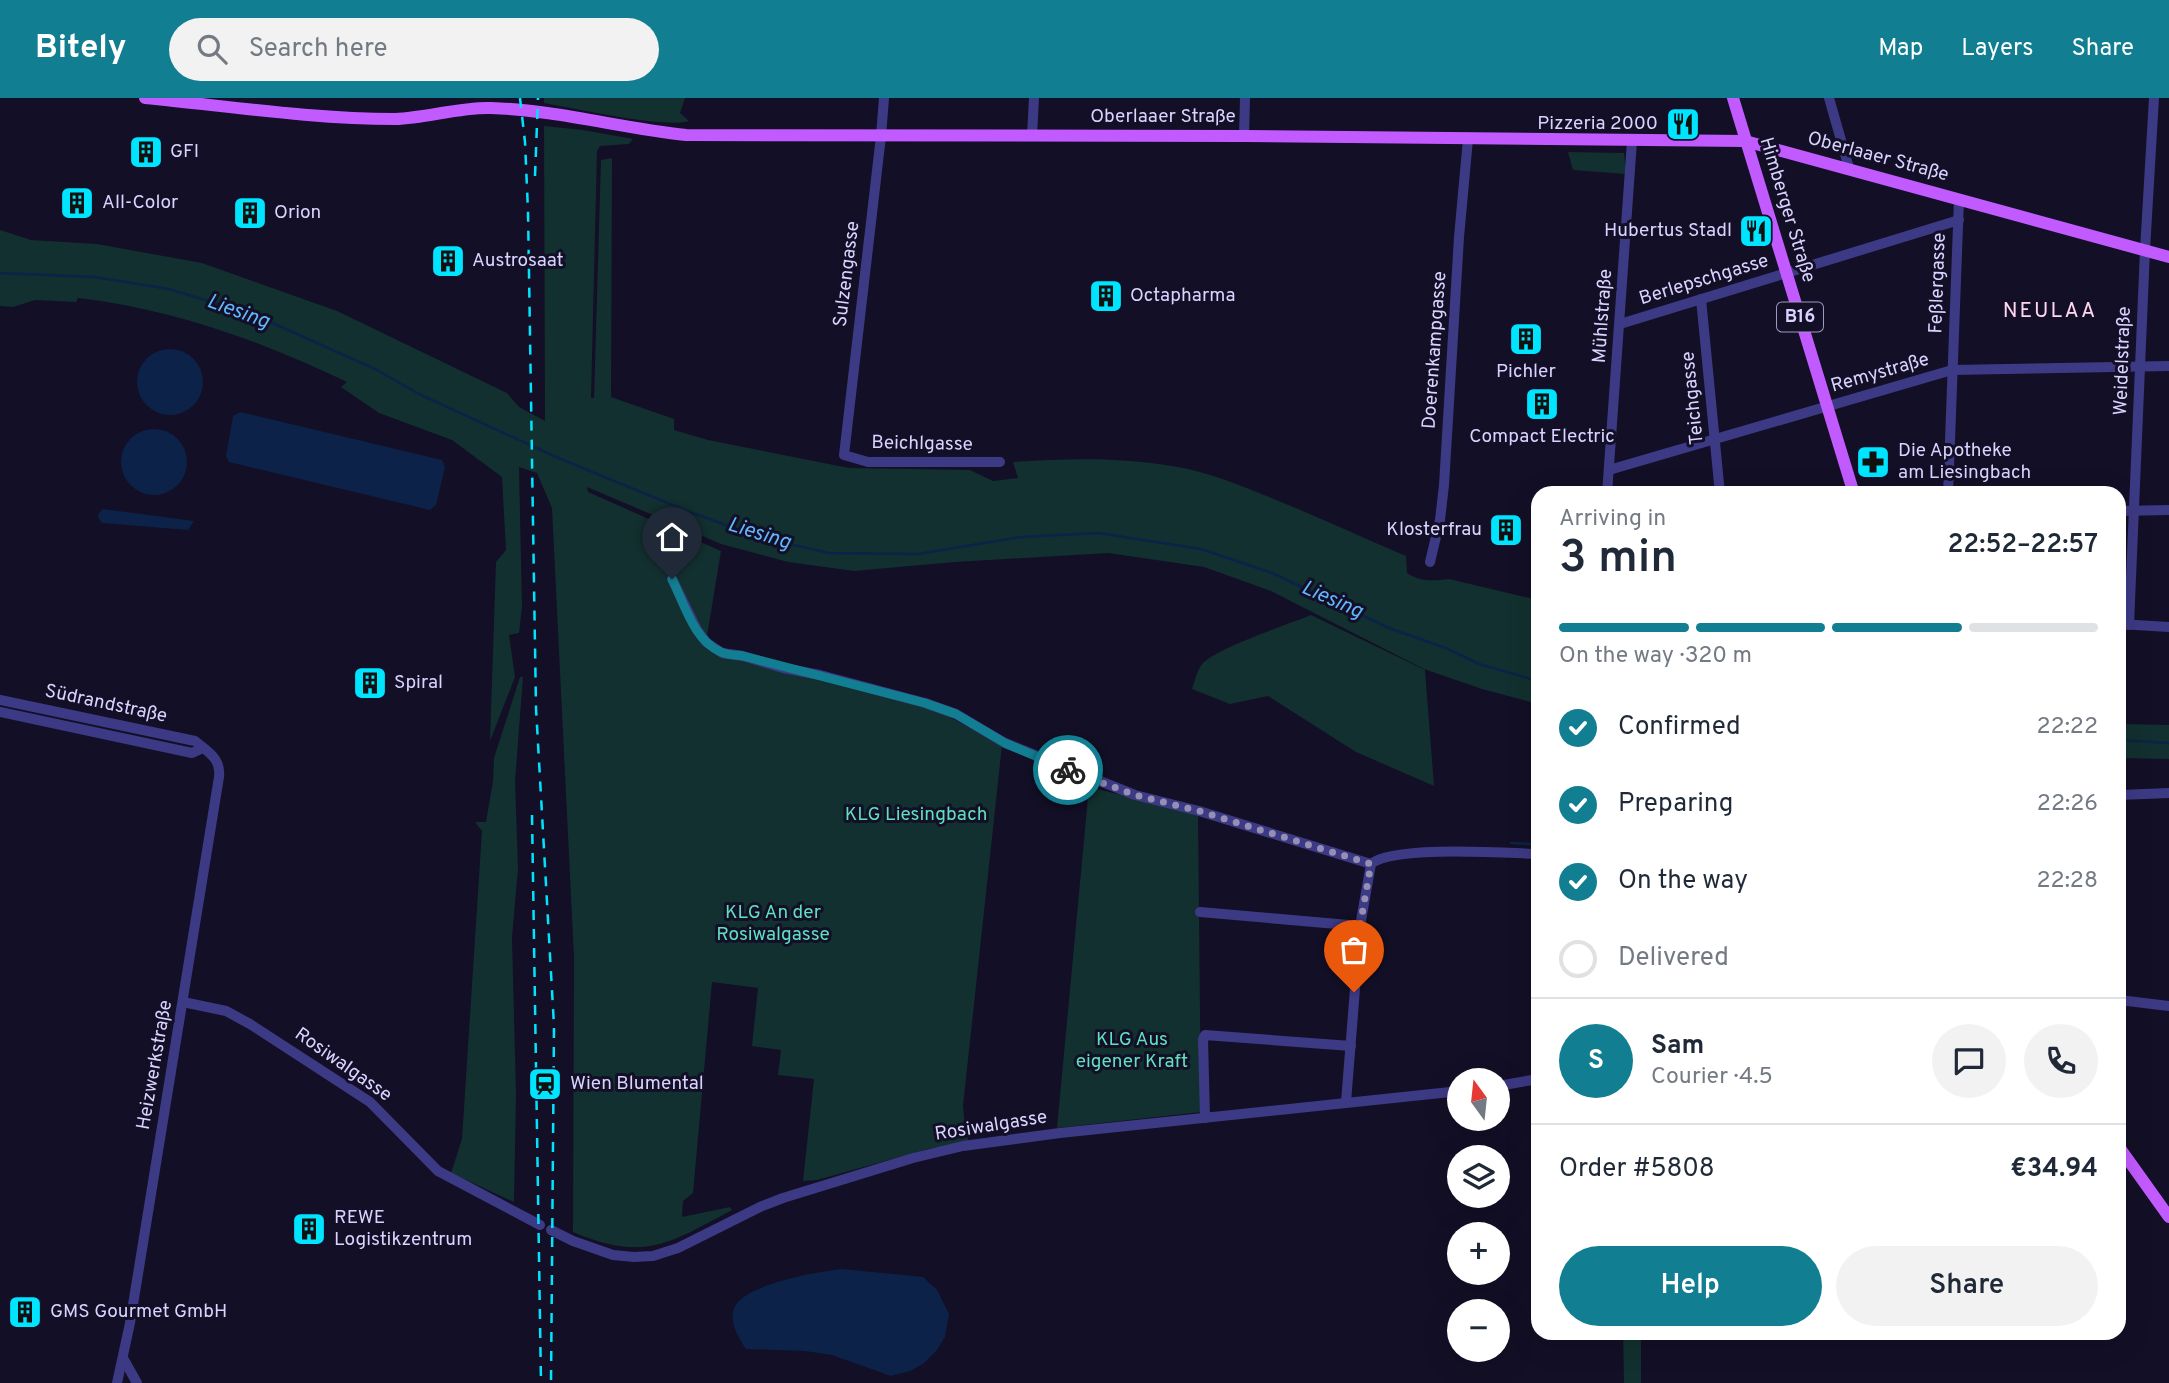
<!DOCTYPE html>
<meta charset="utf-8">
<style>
body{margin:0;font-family:Overpass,sans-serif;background:#f2f2f3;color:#1f2937;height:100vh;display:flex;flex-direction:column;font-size:26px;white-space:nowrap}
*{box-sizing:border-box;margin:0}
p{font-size:23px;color:#747a83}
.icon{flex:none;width:38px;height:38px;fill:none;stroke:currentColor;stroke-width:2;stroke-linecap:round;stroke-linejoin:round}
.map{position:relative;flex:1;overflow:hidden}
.details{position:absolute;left:1531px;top:388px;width:595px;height:854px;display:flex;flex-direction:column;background:#fff;border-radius:21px;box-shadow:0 7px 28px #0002}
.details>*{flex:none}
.needle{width:46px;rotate:345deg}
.buttons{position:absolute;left:1447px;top:970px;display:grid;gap:14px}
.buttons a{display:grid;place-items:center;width:63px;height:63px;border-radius:50%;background:#fff;box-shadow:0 7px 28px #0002;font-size:35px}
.pin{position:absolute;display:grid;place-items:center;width:60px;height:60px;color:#fff;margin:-72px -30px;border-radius:50% 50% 50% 0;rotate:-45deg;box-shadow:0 0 7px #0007}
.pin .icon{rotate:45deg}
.courier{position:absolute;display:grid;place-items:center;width:70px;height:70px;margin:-35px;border:5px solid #117e91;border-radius:50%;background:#fff;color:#222;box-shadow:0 2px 9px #0007}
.summary em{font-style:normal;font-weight:600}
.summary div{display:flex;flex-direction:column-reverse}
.summary{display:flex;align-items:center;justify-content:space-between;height:119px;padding:0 28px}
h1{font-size:46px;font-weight:600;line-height:52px}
.bar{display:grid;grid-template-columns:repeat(4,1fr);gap:10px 7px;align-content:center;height:84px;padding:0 28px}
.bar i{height:9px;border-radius:5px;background:#e0e1e3}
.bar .current{background:#117e91}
.bar p{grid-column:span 4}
.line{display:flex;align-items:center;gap:18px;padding:0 28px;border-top:2px solid #e0e1e3}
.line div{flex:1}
.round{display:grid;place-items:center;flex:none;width:74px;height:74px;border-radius:37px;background:#f2f2f3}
ol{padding:0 28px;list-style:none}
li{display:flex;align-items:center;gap:21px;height:77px}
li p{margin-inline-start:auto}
li .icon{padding:7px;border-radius:50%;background:#117e91;color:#fff;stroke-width:4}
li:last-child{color:#747a83}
li i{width:38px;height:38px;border:4px solid #e0e1e3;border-radius:50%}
.action{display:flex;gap:14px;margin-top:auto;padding:14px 28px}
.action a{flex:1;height:80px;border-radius:42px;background:#117e91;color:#fff;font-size:28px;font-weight:600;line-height:80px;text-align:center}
.action a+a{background:#f2f2f3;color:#1f2937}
header{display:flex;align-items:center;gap:42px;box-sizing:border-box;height:98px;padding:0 35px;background:#117e91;color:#fff}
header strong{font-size:33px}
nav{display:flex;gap:38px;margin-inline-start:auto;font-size:24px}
.search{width:490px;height:63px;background:#f2f2f3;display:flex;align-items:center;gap:18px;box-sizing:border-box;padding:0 24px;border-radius:38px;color:#747a83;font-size:26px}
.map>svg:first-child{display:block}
</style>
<header>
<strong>Bitely</strong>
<div class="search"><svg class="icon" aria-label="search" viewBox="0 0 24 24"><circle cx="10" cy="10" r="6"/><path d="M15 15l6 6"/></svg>Search here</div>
<nav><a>Map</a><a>Layers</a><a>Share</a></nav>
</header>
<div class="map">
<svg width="2169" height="1285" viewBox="0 0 2169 1285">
<rect width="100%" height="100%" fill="#130f26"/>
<g fill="#12302f">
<path d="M544,0H685L680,15L689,23C666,31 573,10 544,5Z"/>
<path d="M544,28L583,32L633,41L629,46L600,48L597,53L591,300H594L601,62L612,60L611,299L674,321V332L708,342L849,370L970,372L993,383L1018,380L1013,364C1072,360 1131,359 1188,371C1215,377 1239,387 1264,397C1312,416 1359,438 1406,458L1407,475C1420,484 1434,483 1449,481L1538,502V606L1482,591L1424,571L1271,493L1204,469L1108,455L955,464L854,473L788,464L721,446L587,389L588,394L721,453L706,544L709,547L891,598L946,617L1002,647L963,1008L965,1032L969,1044L928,1051L817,1082L803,1083L814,981L778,977L781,952L752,948L758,890L712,884L693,1095L683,1103L682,1119L730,1109L732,1112C669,1146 643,1164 573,1134L574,859L552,410L537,375L519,369L522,509L519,535L509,537L515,579L490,643L496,464L506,452L502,379L452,342L379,315L341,289L347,284C261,243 173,211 78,200L76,204L35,202L13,209L0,208V132L31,142L97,146L202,165L337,213L507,295L519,309L545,323Z"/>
<polygon points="1568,54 1624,55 1626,76 1573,72"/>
<path d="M1311,517L1425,572L1434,688L1356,654L1268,598L1230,606L1192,591C1195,582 1197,572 1203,565C1220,549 1286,527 1311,517Z"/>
<polygon points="520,579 523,579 515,683 518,771 512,839 516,996 514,1104 451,1075 462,1041 482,733 475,724 486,724 493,683 494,660"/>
<polygon points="2119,626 2169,627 2169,661 2119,660"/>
<polygon points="1089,689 1198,716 1201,1014 1057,1030"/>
<polygon points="1623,1236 1641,1236 1641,1285 1624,1285"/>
</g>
<g fill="#0c2248">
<circle cx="170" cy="284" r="33"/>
<polygon points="240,314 442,362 445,369 436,407 430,412 229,364 226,358 233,318"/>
<circle cx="154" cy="364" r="33"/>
<polygon points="103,411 194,423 188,432 102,425 98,420 99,415"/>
<path d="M842,1171L923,1179L937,1192L949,1216L945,1239L937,1252L923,1266L910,1273L891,1278L832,1257L805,1253L746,1251C737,1238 725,1217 739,1203C759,1184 816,1174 842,1171Z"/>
</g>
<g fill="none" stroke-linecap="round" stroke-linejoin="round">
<g stroke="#0c2248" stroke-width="2.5">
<polyline points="0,175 95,179 169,191 257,218 377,272 419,296 556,359 687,413 759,439 829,455 918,456 1021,439 1098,435 1201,451 1272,475 1389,530 1448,551 1479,566 1538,583"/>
<polyline points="2119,642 2169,645"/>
<polyline points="1511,745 1531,746"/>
</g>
<g stroke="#3d3a85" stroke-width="10">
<polyline points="884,0 881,38 844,357 868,364 1000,364"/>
<polyline points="1829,0 1849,70"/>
<polyline points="1032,38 1034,0"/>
<polyline points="1244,38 1245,0"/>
<polyline points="1701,201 1720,396"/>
<polyline points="1620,226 1959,122"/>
<polyline points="1609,372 1952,272 2169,268"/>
<polyline points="1607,396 1632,43"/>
<polyline points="1948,396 1959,101"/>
<polyline points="2119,413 2169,412"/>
<polyline points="1430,464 1440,422 1444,387 1459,139 1468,41"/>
<path d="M672,481L697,532L706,544L722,555L743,558L783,570L820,577L925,605L956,616L1005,645L1135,697L1199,713L1371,766C1393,747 1506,755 1538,756"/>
<polyline points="2119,526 2169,529"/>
<polyline points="2129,527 2145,152 2154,0"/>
<path d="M0,602L195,643C208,654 221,660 219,679L130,1225L117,1285"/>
<polyline points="0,614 192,655 203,650"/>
<polyline points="2119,697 2169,695"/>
<polyline points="1200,814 1360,828"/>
<polyline points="2119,902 2169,908"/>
<polyline points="183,904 226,913 250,926 370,1004 438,1073 540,1127"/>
<polyline points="1498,988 1538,981"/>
<polyline points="1346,1004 1360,828 1371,766"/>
<polyline points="1205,1020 1203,941 1205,937 1351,948"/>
<polyline points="551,1132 573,1143 613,1157 634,1159 653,1158 678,1150 760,1109 783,1100 913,1060 963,1048 1060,1035 1460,993"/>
<polyline points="123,1260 137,1285"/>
</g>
<g stroke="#c25bff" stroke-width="12">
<path d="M145,0C228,8 312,21 395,21C427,20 459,9 491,10C556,12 621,30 686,37L1244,38L1745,43L2169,159"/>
<polyline points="1733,0 1854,396"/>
<polyline points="2119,1049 2169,1119"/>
</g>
<g stroke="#00e5ff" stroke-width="2.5" stroke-dasharray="10 9" stroke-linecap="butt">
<polyline points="520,0 525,44 528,113 536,610 554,928 551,1285"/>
<polyline points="535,78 538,0"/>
<polyline points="532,717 541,1285"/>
</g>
</g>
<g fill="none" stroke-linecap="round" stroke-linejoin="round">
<polyline stroke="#948fb3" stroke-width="7" stroke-dasharray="0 12.6" points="1068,672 1135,697 1199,713 1371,766 1360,828 1354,894"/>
<path stroke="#117e91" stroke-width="9" d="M672,481C684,505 694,543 721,554C727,557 736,557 743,558L925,605L956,616L1005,645L1068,672"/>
</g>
<defs>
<g id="restaurant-square" transform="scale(1.75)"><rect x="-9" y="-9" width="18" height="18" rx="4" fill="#00e5ff" stroke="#130f26"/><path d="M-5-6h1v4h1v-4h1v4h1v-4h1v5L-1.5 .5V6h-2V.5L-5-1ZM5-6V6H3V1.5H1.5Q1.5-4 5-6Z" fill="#111"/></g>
<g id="building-square" transform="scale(1.75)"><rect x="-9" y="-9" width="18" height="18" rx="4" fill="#00e5ff" stroke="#130f26"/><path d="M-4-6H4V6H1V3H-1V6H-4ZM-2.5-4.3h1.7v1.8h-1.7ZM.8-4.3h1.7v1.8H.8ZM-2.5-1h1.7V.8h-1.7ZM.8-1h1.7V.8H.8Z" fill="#111"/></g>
<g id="pharmacy-square" transform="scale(1.75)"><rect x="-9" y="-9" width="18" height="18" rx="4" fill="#00e5ff" stroke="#130f26"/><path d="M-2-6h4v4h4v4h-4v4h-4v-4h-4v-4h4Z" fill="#111"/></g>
<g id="station-square" transform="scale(1.75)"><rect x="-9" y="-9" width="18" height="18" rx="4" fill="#00e5ff" stroke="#130f26"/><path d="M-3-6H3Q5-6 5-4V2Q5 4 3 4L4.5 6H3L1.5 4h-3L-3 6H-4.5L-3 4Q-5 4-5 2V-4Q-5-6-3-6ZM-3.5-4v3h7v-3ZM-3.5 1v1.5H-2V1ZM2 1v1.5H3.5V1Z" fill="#111"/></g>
</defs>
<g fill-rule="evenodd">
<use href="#restaurant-square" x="1683" y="26"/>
<use href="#building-square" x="146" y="54"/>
<use href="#building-square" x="77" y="105"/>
<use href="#building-square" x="250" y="115"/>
<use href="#restaurant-square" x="1756" y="133"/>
<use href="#building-square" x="448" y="163"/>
<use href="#building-square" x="1106" y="198"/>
<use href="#building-square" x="1526" y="241"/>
<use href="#building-square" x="1542" y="306"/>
<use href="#pharmacy-square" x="1873" y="364"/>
<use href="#building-square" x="1506" y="432"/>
<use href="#building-square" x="370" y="585"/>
<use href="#station-square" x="545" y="986"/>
<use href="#building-square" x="309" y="1131"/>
<use href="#building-square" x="25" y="1214"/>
</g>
<g text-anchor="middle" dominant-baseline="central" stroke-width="6" stroke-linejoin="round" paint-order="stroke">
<rect fill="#130f26" stroke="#9e99be" stroke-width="2" x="1777" y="204.5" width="46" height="29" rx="5"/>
<g font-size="18" font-weight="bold" fill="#d9d4ff">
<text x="1800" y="219">B16</text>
</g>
<g font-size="19" fill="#d9d4ff" stroke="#130f26">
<text x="1163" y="19">Oberlaaer Straße</text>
<text transform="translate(1878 59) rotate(15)">Oberlaaer Straße</text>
<text transform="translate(1787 112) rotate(73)">Himberger Straße</text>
<text transform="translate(847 176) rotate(-83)">Sulzengasse</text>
<text transform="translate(1704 182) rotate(-17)">Berlepschgasse</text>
<text transform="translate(1938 185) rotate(-88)">Feßlergasse</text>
<text transform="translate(1603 218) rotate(-86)">Mühlstraße</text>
<text transform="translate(1435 252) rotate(-86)">Doerenkampgasse</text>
<text transform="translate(2123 263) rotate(-88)">Weidelstraße</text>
<text transform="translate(1880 275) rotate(-16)">Remystraße</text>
<text transform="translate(1693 300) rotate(-96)">Teichgasse</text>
<text transform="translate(922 346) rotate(1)">Beichlgasse</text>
<text transform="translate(106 606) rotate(12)">Südrandstraße</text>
<text transform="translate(155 967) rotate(-80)">Heizwerkstraße</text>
<text transform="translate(343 967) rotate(35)">Rosiwalgasse</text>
<text transform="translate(991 1028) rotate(-9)">Rosiwalgasse</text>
</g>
<g font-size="19" fill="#d9d4ff" stroke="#130f26" text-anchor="start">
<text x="1658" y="26" text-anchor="end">Pizzeria 2000</text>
<text x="170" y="54">GFI</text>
<text x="102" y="105">All-Color</text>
<text x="274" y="115">Orion</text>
<text x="1732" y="133" text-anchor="end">Hubertus Stadl</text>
<text x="472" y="163">Austrosaat</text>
<text x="1130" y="198">Octapharma</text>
<text x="1526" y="274" text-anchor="middle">Pichler</text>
<text x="1542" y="339" text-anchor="middle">Compact Electric</text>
<text x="1898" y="353">Die Apotheke<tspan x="1898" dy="22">am Liesingbach</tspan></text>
<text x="1482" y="432" text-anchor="end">Klosterfrau</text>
<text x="394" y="585">Spiral</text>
<text x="570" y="986">Wien Blumental</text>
<text x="334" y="1120">REWE<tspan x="334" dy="22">Logistikzentrum</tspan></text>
<text x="50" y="1214">GMS Gourmet GmbH</text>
</g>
<g font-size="19" fill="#5fe0c0" stroke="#130f26">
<text x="916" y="717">KLG Liesingbach</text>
<text x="773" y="815">KLG An der<tspan x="773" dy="22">Rosiwalgasse</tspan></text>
<text x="1132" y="942">KLG Aus<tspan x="1132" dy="22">eigener Kraft</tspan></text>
</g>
<g font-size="21" letter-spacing="2" fill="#ffd6f0" stroke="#130f26">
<text x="2050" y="213">NEULAA</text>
</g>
<g font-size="21" font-style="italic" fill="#62b6ff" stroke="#130f26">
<text transform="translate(238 214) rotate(20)">Liesing</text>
<text transform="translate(759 436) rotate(17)">Liesing</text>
<text transform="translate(1332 502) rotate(24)">Liesing</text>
</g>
</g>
</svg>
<div class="buttons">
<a><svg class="needle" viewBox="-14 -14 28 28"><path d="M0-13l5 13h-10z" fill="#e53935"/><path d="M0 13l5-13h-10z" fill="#747a83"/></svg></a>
<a><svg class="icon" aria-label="layers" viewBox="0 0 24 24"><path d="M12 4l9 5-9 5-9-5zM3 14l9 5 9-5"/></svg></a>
<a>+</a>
<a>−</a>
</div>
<div class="pin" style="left:1354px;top:894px;background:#ea580c"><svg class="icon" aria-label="bag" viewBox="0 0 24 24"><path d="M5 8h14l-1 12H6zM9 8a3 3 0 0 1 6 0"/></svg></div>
<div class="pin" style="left:672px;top:481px;background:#1f2937"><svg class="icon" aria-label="home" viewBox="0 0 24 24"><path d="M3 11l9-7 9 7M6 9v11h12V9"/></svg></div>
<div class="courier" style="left:1068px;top:672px"><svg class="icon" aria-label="bike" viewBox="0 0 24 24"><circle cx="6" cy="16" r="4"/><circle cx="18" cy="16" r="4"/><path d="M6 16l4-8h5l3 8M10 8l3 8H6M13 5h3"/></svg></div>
<section class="details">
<div class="summary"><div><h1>3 min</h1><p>Arriving in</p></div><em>22:52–22:57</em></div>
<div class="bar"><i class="current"></i><i class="current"></i><i class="current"></i><i></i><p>On the way · 320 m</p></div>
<ol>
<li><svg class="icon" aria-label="check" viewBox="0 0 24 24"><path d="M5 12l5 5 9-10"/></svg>Confirmed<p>22:22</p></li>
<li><svg class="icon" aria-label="check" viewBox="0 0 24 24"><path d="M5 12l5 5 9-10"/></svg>Preparing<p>22:26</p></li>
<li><svg class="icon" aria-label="check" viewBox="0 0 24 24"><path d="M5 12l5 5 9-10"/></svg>On the way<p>22:28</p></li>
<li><i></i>Delivered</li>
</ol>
<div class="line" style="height:126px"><b class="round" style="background:#117e91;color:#fff">S</b><div><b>Sam</b><p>Courier · 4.5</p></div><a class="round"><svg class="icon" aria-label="chat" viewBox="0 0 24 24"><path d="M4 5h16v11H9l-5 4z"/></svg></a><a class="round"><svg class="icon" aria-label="phone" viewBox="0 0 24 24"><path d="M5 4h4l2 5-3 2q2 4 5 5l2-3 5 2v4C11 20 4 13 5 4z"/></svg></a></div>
<div class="line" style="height:91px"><div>Order #5808</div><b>€34.94</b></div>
<div class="action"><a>Help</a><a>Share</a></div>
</section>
</div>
